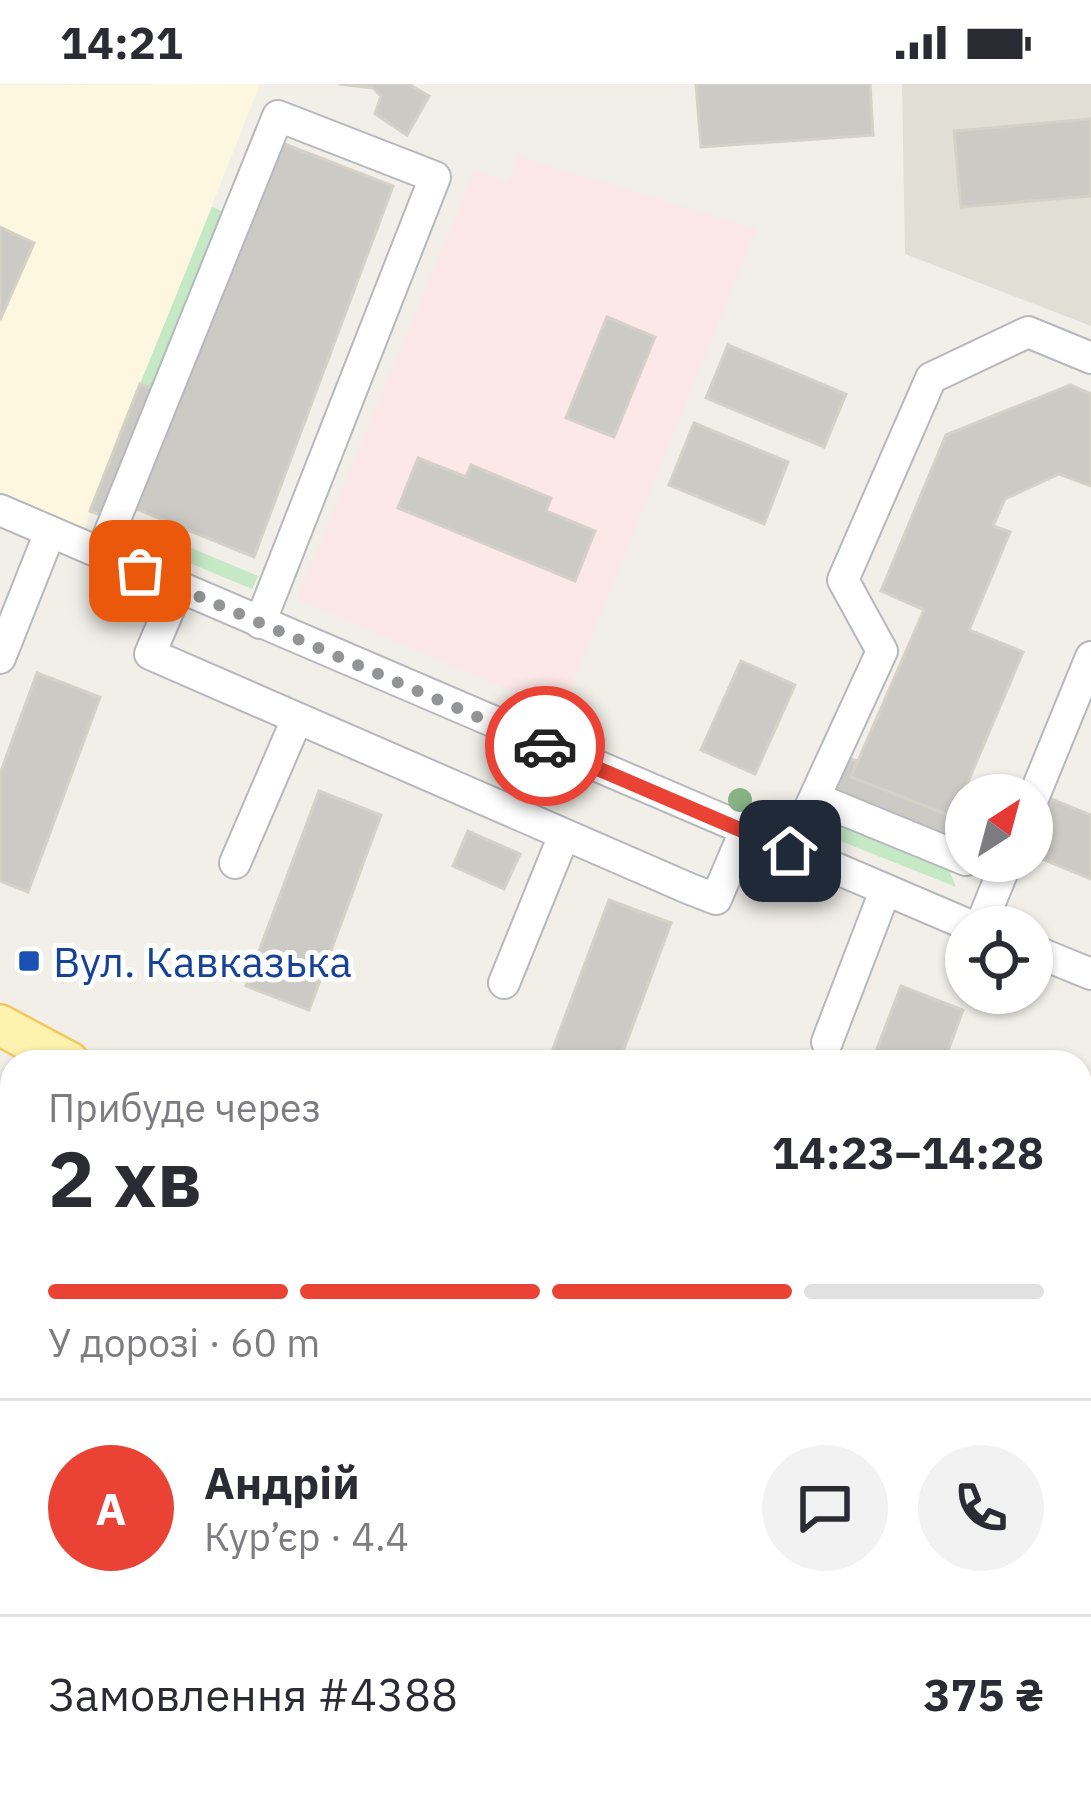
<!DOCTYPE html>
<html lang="uk">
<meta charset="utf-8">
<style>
body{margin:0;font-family:"IBM Plex Sans",sans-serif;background:#f2f2f3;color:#2b2b33;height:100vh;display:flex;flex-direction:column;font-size:45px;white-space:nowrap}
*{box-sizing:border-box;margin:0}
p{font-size:39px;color:#7c7c81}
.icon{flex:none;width:66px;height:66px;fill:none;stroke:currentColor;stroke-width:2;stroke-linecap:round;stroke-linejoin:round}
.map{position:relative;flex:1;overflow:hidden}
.sheet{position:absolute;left:0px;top:966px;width:1092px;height:747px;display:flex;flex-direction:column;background:#fff;border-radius:36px 36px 0 0;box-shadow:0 3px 9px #0004}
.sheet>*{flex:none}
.needle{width:78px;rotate:36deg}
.fabs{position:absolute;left:945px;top:690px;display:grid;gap:24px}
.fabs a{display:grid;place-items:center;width:108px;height:108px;border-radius:50%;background:#fff;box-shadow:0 3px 9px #0004;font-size:60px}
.pin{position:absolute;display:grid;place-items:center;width:102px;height:102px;color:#fff;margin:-51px;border-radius:24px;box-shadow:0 6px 18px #0006}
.courier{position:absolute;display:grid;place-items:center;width:120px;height:120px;margin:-60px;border:9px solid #ea4335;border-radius:50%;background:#fff;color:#222;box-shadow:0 3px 15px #0007}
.overview em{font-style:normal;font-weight:700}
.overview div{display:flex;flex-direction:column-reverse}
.overview{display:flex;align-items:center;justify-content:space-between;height:204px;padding:0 48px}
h1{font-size:78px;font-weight:700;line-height:90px}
.bar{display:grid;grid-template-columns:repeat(4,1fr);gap:18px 12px;align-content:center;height:144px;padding:0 48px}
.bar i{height:15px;border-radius:9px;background:#e1e1e2}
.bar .active{background:#ea4335}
.bar p{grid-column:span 4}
.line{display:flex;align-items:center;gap:30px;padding:0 48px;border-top:3px solid #e1e1e2}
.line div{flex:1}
.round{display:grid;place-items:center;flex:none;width:126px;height:126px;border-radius:63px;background:#f2f2f3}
.status{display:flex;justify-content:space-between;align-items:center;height:84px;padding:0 60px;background:#fff;direction:ltr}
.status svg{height:33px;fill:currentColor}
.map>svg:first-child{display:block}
</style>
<div class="status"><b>14:21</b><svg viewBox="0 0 49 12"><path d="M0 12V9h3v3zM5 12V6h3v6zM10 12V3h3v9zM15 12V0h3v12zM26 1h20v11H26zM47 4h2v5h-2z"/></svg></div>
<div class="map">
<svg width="1091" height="1711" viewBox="0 0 1091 1711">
<rect width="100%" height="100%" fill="#f1efe8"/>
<polygon fill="#fef7e0" points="260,0 82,450 0,415 0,1"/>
<g fill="#e1ded6">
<polygon points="902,0 1091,0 1091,242 905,170"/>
<polygon points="0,1041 12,1048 12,1156 0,1191"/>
</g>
<polygon fill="#fce8e6" points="518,72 756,145 561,628 297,515 475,86 508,98"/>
<g fill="#c5e8c5">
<polygon points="212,123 230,130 158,307 140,300"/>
<polygon points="123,435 258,492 252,505 118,449"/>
<polygon points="839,738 947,781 956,803 818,748"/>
</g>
<g fill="#cccac5" stroke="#d6d1c6" stroke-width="3">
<polygon points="339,0 408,0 429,12 407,51 375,30 381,12 373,4"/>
<polygon points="696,0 870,0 873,51 701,63"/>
<polygon points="1091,35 1091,112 961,123 954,47"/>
<polygon points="282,59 393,102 254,473 134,424"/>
<polygon points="0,143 34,159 0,236"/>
<polygon points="607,233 655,253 614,353 566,334"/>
<polygon points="728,261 846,310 824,363 706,314"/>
<polygon points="140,300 158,307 107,433 90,427"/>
<polygon points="1070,301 1091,310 1091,402 1059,390 1005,415 993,442 1010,448 969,546 1023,568 967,700 991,711 966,711 966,738 851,693 924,526 881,507 946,351"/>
<polygon points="694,339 788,378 764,440 669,401"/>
<polygon points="418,374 466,393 471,381 551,414 546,427 595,447 575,497 398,424"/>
<polygon points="741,577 795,601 755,690 701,666"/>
<polygon points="37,589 100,613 28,808 0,797 0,690"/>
<polygon points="845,673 857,677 851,693 966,738 966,759 832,706"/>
<polygon points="319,707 381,731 309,926 246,902"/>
<polygon points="1051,715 1091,731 1091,795 1032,771"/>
<polygon points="468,747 520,770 504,805 453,782"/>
<polygon points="609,816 671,839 619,978 548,978"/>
<polygon points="901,902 963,926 944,978 872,978"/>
<polygon points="1080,1534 1091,1539 1091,1605 1080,1601"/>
</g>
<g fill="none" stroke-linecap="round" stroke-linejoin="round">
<g stroke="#b5b8bc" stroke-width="34">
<g id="minor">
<polyline points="0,426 973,843"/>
<polyline points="101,470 278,32 435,93 260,539"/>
<polyline points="178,504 150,570 690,805 716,815 745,747"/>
<polyline points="0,574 50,448"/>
<polyline points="815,714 966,776"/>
<polyline points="1032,717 1091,573"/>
<polyline points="790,767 882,567 843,496 931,294 1028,248 1091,274"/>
<polyline points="235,779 297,635"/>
<polyline points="980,843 1007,777"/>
<polyline points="1032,866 1091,890"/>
<polyline points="504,899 564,751"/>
<polyline points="827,958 885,807"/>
<polyline points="0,1354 12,1322"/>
<polyline points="1080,1634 1091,1638"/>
<polyline points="0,1636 12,1640"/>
<polyline points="178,1701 205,1711"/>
<polyline points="977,1701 988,1711"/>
<polyline points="686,1711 703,1701"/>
</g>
</g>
<g stroke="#f2c960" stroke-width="44">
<g id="major">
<polyline points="0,941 69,978"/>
<polyline points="1080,1365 1091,1369"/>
</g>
</g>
<use href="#minor" stroke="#fff" stroke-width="30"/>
<use href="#major" stroke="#fff2af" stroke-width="39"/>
</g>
<circle fill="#89b387" cx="740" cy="716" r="12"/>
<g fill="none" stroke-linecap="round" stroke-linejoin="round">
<polyline stroke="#929495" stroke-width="12" stroke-dasharray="0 21.6" points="140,487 545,662"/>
<polyline stroke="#ea4335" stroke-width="15" points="545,662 790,767"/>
</g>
<rect fill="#1a4fb4" stroke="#fff" stroke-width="4.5" x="17" y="865" width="24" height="24" rx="6"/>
<g text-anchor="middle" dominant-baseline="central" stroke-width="10" stroke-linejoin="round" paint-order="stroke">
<g font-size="42" fill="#164399" stroke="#fff" text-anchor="start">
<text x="53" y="877">Вул. Кавказька</text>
</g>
</g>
</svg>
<div class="fabs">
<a><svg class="needle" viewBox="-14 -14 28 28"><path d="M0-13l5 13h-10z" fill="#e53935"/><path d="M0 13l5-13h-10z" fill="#7c7c81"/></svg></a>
<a><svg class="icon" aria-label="locate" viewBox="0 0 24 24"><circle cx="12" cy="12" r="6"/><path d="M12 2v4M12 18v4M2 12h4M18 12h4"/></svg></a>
</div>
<div class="pin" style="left:140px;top:487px;background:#ea580c"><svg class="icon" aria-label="bag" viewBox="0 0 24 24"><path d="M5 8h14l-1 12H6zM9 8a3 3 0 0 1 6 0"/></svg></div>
<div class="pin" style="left:790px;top:767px;background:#1f2937"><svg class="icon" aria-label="home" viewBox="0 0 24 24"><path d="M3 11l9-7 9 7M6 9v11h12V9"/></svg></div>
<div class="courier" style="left:545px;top:662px"><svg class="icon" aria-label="car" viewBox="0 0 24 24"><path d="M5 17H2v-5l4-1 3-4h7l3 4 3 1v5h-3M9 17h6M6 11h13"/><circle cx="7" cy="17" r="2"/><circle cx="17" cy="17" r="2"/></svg></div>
<section class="sheet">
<div class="overview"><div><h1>2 хв</h1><p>Прибуде через</p></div><em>14:23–14:28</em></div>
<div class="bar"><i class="active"></i><i class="active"></i><i class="active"></i><i></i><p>У дорозі · 60 m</p></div>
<div class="line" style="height:216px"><b class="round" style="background:#ea4335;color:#fff">А</b><div><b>Андрій</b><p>Кур’єр · 4.4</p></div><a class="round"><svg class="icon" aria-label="chat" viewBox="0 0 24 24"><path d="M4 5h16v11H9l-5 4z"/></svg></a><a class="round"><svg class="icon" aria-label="phone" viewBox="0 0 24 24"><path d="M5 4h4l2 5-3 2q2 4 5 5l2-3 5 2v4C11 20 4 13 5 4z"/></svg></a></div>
<div class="line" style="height:156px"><div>Замовлення #4388</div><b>375 ₴</b></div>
</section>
</div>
